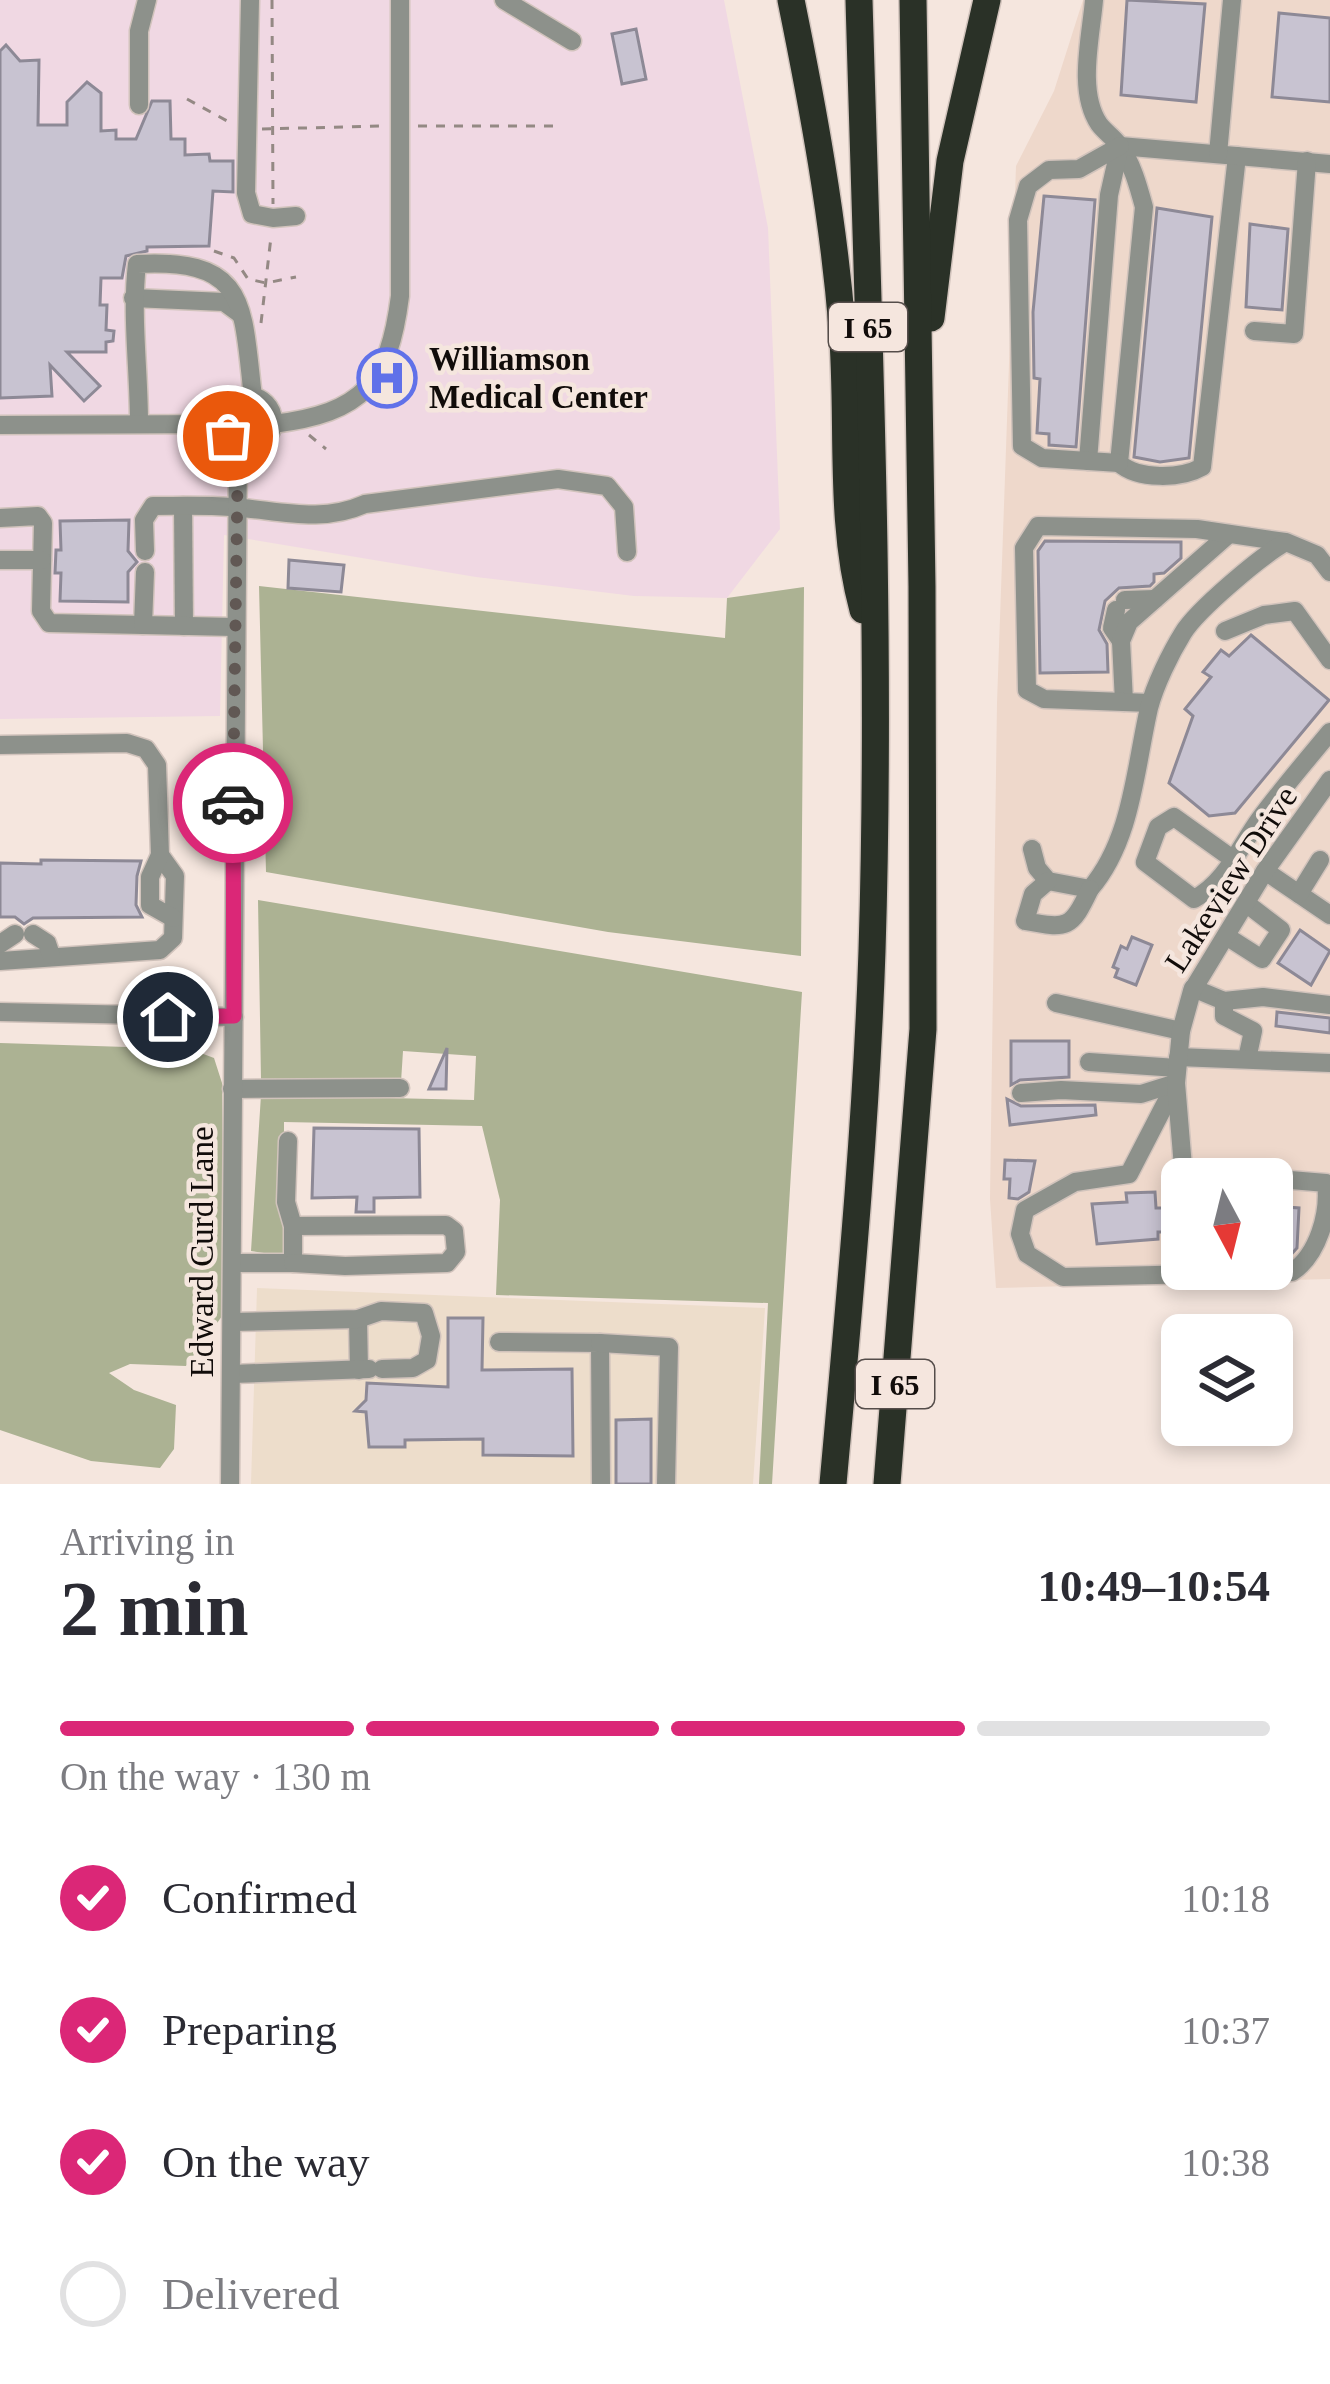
<!DOCTYPE html>
<meta charset="utf-8">
<style>
body{margin:0;font-family:"Times New Roman",serif;background:#f2f2f3;color:#2b2b33;height:100vh;display:flex;flex-direction:column;font-size:45px;white-space:nowrap}
*{box-sizing:border-box;margin:0}
p{font-size:39px;color:#7c7c81}
.icon{flex:none;width:66px;height:66px;fill:none;stroke:currentColor;stroke-width:2;stroke-linecap:round;stroke-linejoin:round}
.map{position:relative;height:1484px;overflow:hidden}
.sheet{display:flex;flex-direction:column;background:#fff;flex:1}
.sheet>*{flex:none}
.needle{width:78px;rotate:173deg}
.controls{position:absolute;left:1161px;top:1158px;display:grid;gap:24px}
.controls a{display:grid;place-items:center;width:132px;height:132px;border-radius:18px;background:#fff;box-shadow:0 6px 18px #0003;font-size:60px}
.pin{position:absolute;display:grid;place-items:center;width:102px;height:102px;color:#fff;margin:-51px;border:6px solid #fff;border-radius:50%;box-shadow:0 3px 12px #0007}
.courier{position:absolute;display:grid;place-items:center;width:120px;height:120px;margin:-60px;border:9px solid #db2777;border-radius:50%;background:#fff;color:#222;box-shadow:0 3px 15px #0007}
.head em{font-style:normal;font-weight:700}
.head div{display:flex;flex-direction:column-reverse}
.head{display:flex;align-items:center;justify-content:space-between;height:204px;padding:0 60px}
h1{font-size:78px;font-weight:700;line-height:90px}
.bar{display:grid;grid-template-columns:repeat(4,1fr);gap:18px 12px;align-content:center;height:144px;padding:0 60px}
.bar i{height:15px;border-radius:9px;background:#e1e1e2}
.bar .on{background:#db2777}
.bar p{grid-column:span 4}
ol{padding:0 60px;list-style:none}
li{display:flex;align-items:center;gap:36px;height:132px}
li p{margin-inline-start:auto}
li .icon{padding:12px;border-radius:50%;background:#db2777;color:#fff;stroke-width:4}
li:last-child{color:#7c7c81}
li i{width:66px;height:66px;border:6px solid #e1e1e2;border-radius:50%}
.map>svg:first-child{display:block}
</style>
<div class="map">
<svg width="1330" height="1484" viewBox="0 0 1330 1484">
<rect width="100%" height="100%" fill="#f5e6de"/>
<path fill="#eed8cb" fill-rule="evenodd" d="M1083,0H1330V1279L996,1288L990,1199L997,703L1016,166L1054,91ZM1182,1179H1272V1269H1182Z"/>
<polygon fill="#edddcb" points="257,1288 765,1308 753,1484 251,1484"/>
<polygon fill="#f0d8e3" points="0,0 724,0 768,228 780,529 727,598 634,596 476,577 224,535 220,716 0,719"/>
<g fill="#acb293">
<polygon points="259,586 725,638 727,598 804,587 801,956 608,932 266,872"/>
<polygon points="258,900 802,992 772,1484 759,1484 768,1303 496,1295 500,1200 482,1126 284,1122 284,1256 251,1251 261,1095 474,1100 476,1056 403,1051 401,1082 261,1079"/>
<polygon points="0,1043 190,1049 214,1058 222,1083 225,1312 186,1366 130,1364 109,1373 134,1390 176,1405 174,1449 160,1468 91,1461 0,1430"/>
</g>
<g fill="#c8c3d1" stroke="#8d8996" stroke-width="3">
<polygon points="1127,0 1205,4 1196,102 1121,95"/>
<polygon points="1279,13 1330,18 1330,102 1272,97"/>
<polygon points="636,29 646,79 622,84 612,34"/>
<polygon points="6,45 20,61 39,60 38,125 67,125 67,102 87,82 101,93 101,131 116,130 116,139 136,139 152,101 170,101 171,139 185,139 185,155 209,154 210,161 233,161 233,192 213,191 209,246 147,247 147,251 126,256 122,278 101,278 100,305 107,305 106,330 114,331 113,341 106,342 106,352 67,352 100,386 84,401 50,365 52,396 0,398 0,51"/>
<polygon points="1044,196 1095,200 1076,447 1049,445 1049,434 1037,433 1040,379 1034,378 1033,312"/>
<polygon points="1157,208 1212,217 1189,458 1160,462 1134,457"/>
<polygon points="1250,224 1288,229 1282,310 1246,307"/>
<polygon points="129,520 128,551 137,562 128,572 128,602 60,601 61,573 55,573 56,550 61,550 60,521"/>
<polygon points="1045,541 1181,542 1181,558 1164,573 1154,574 1154,582 1150,586 1119,588 1105,601 1099,630 1107,644 1108,672 1040,673 1038,551"/>
<polygon points="289,560 344,565 341,592 288,588"/>
<polygon points="1251,635 1329,700 1235,813 1209,816 1169,783 1193,716 1185,709 1211,677 1203,672 1221,650 1229,656"/>
<polygon points="41,860 141,861 137,876 136,905 142,917 33,918 24,924 15,917 0,917 0,863 41,864"/>
<polygon points="1300,930 1330,951 1311,985 1278,963"/>
<polygon points="1132,937 1152,945 1136,985 1115,977 1118,969 1113,967 1121,946 1127,949"/>
<polygon points="1277,1012 1330,1018 1330,1033 1276,1026"/>
<polygon points="1011,1041 1069,1041 1069,1077 1020,1080 1011,1085"/>
<polygon points="447,1048 446,1089 429,1089"/>
<polygon points="1007,1099 1021,1106 1095,1105 1096,1115 1010,1125"/>
<polygon points="314,1128 419,1129 420,1197 374,1198 374,1212 356,1212 357,1197 312,1198"/>
<polygon points="1005,1160 1035,1161 1029,1192 1018,1199 1009,1198 1010,1179 1004,1179"/>
<polygon points="1155,1192 1156,1208 1166,1208 1168,1232 1158,1232 1158,1239 1097,1244 1092,1204 1127,1202 1126,1193"/>
<polygon points="1272,1206 1299,1208 1297,1248 1287,1259 1272,1259"/>
<polygon points="448,1318 483,1318 482,1370 572,1369 573,1456 483,1455 483,1439 405,1440 405,1447 369,1447 366,1412 355,1411 366,1400 367,1383 448,1387"/>
<polygon points="651,1419 651,1484 616,1484 616,1420"/>
</g>
<g fill="none" stroke-linecap="round" stroke-linejoin="round">
<g stroke="#d1c3bc" stroke-width="21">
<g id="minor">
<polyline points="250,0 246,193 252,214 273,218 296,216"/>
<polyline points="504,0 572,41"/>
<path d="M1094,0C1091,37 1077,91 1099,124C1104,131 1113,137 1119,145C1132,163 1138,185 1144,207L1119,463C1138,480 1181,479 1202,467L1237,156"/>
<polyline points="139,105 139,31 147,0"/>
<polyline points="1120,146 1330,164"/>
<polyline points="1218,154 1232,0"/>
<polyline points="133,298 224,302 239,313"/>
<polyline points="1254,331 1294,334 1307,161"/>
<circle cx="248" cy="421" r="25"/>
<path d="M139,423C139,370 131,316 137,264C249,258 242,305 253,397"/>
<path d="M273,424C363,413 389,383 400,296V0"/>
<polyline points="0,425 223,424"/>
<polyline points="1088,461 1109,195 1120,146"/>
<polyline points="1119,463 1042,458 1022,446 1018,220 1028,186 1049,170 1079,169 1120,146"/>
<polyline points="183,506 184,626"/>
<polyline points="0,518 38,516 43,523 41,611 49,623 143,625"/>
<path d="M145,551L144,520L153,506C179,506 205,505 231,507C278,510 320,524 365,504L558,479L607,486L624,507L627,552"/>
<polyline points="0,560 42,560"/>
<polyline points="145,572 143,625 234,627"/>
<polyline points="1125,600 1155,599"/>
<polyline points="1116,610 1112,628 1121,641"/>
<polyline points="1225,631 1264,615 1295,611 1330,660"/>
<polyline points="1124,702 1121,641 1129,622 1229,534"/>
<polyline points="1150,703 1044,699 1027,690 1024,548 1038,526 1197,529 1285,542"/>
<polyline points="0,745 127,743 146,749 157,765 160,855 175,876 173,938 160,950 0,961"/>
<path d="M1032,849L1037,868L1048,881L1090,889C1132,840 1135,769 1149,708C1155,685 1170,654 1183,633C1197,610 1261,556 1286,542L1317,555L1330,572"/>
<polyline points="160,855 150,877 150,905 173,918"/>
<path d="M1234,860L1174,817L1158,827L1145,862L1194,899C1225,883 1239,848 1259,820C1281,790 1306,761 1330,732"/>
<polyline points="1265,871 1330,915"/>
<path d="M1048,881L1033,894L1025,921C1068,929 1071,929 1090,889"/>
<polyline points="1299,894 1320,860"/>
<polyline points="33,934 47,943 51,955"/>
<polyline points="1226,936 1262,959 1281,930 1247,904"/>
<polyline points="0,944 15,934"/>
<polyline points="1193,988 1224,1001 1263,997 1330,1005"/>
<polyline points="1224,1001 1224,1016 1253,1031 1247,1059"/>
<polyline points="1056,1003 1181,1031"/>
<polyline points="0,1012 234,1017"/>
<polyline points="1178,1057 1330,1063"/>
<polyline points="1089,1062 1177,1068"/>
<path d="M1176,1083L1129,1174L1075,1182L1025,1210L1020,1234L1027,1254L1063,1277L1292,1272C1318,1255 1330,1213 1326,1183L1183,1171"/>
<polyline points="232,1089 400,1088"/>
<polyline points="1021,1093 1061,1090 1141,1094 1176,1083"/>
<polyline points="1184,1179 1176,1083 1181,1031 1192,991 1265,871 1330,780"/>
<polyline points="233,1263 293,1263 293,1226 286,1202 288,1141"/>
<polyline points="293,1263 345,1266 447,1263 456,1252 454,1231 446,1225 293,1226"/>
<polyline points="358,1319 359,1370"/>
<polyline points="232,1322 358,1319 381,1311 424,1313 431,1336 427,1360 413,1368 382,1369"/>
<polyline points="499,1342 600,1343 601,1484"/>
<polyline points="600,1343 669,1347 666,1484"/>
<polyline points="232,1374 369,1369"/>
<polyline points="230,1484 238,444"/>
</g>
</g>
<g stroke="#d1c3bc" stroke-width="30">
<g id="highway">
<path d="M791,0C813,108 833,216 842,327C850,420 838,519 863,610"/>
<polyline points="931,318 950,161 987,0"/>
<path d="M833,1484C849,1306 866,1129 872,951C882,634 868,317 859,0"/>
<polyline points="887,1484 923,1029 922,586 913,0"/>
</g>
</g>
<g stroke="#948984" stroke-width="3" stroke-dasharray="9 9" stroke-linecap="butt">
<polyline points="272,0 273,204"/>
<polyline points="187,99 229,122"/>
<polyline points="418,126 554,126"/>
<polyline points="262,129 384,126"/>
<polyline points="214,251 234,258 248,279 266,283 296,277"/>
<polyline points="261,323 271,237"/>
<polyline points="309,435 326,449"/>
</g>
<use href="#minor" stroke="#8d918b" stroke-width="18"/>
<use href="#highway" stroke="#2a3127" stroke-width="27"/>
</g>
<g fill="none" stroke-linecap="round" stroke-linejoin="round">
<polyline stroke="#615854" stroke-width="12" stroke-dasharray="0 21.6" points="228,436 238,444 233,803"/>
<polyline stroke="#db2777" stroke-width="15" points="168,1017 234,1016 233,803"/>
</g>
<defs>
<g id="hospital-ring" transform="scale(3)"><circle r="9.5" fill="#f5e6de" stroke="#6071e9" stroke-width="1.5"/><path d="M-5-5h3v3.5h4V-5h3V5h-3V1.5h-4V5h-3Z" fill="#6071e9"/></g>
</defs>
<g fill-rule="evenodd">
<use href="#hospital-ring" x="387" y="378"/>
</g>
<g text-anchor="middle" dominant-baseline="central" stroke-width="9" stroke-linejoin="round" paint-order="stroke">
<g fill="#f5e6de" stroke="#554d4a" stroke-width="3">
<rect x="829" y="303" width="78" height="48" rx="9"/>
<rect x="856" y="1360" width="78" height="48" rx="9"/>
</g>
<g font-size="30" font-weight="bold" fill="#110c0a">
<text x="868" y="327">I 65</text>
<text x="895" y="1384">I 65</text>
</g>
<g font-size="33" font-weight="bold" fill="#110c0a" stroke="#f5e6de" text-anchor="start">
<text x="429" y="359">Williamson<tspan x="429" dy="38">Medical Center</tspan></text>
</g>
<g font-size="33" fill="#110c0a" stroke="#f5e6de">
<text transform="translate(1231 879) rotate(-57)">Lakeview Drive</text>
<text transform="translate(202 1252) rotate(-90)">Edward Curd Lane</text>
</g>
</g>
</svg>
<div class="controls">
<a><svg class="needle" viewBox="-14 -14 28 28"><path d="M0-13l5 13h-10z" fill="#e53935"/><path d="M0 13l5-13h-10z" fill="#7c7c81"/></svg></a>
<a><svg class="icon" aria-label="layers" viewBox="0 0 24 24"><path d="M12 4l9 5-9 5-9-5zM3 14l9 5 9-5"/></svg></a>
</div>
<div class="pin" style="left:228px;top:436px;background:#ea580c"><svg class="icon" aria-label="bag" viewBox="0 0 24 24"><path d="M5 8h14l-1 12H6zM9 8a3 3 0 0 1 6 0"/></svg></div>
<div class="pin" style="left:168px;top:1017px;background:#1f2937"><svg class="icon" aria-label="home" viewBox="0 0 24 24"><path d="M3 11l9-7 9 7M6 9v11h12V9"/></svg></div>
<div class="courier" style="left:233px;top:803px"><svg class="icon" aria-label="car" viewBox="0 0 24 24"><path d="M5 17H2v-5l4-1 3-4h7l3 4 3 1v5h-3M9 17h6M6 11h13"/><circle cx="7" cy="17" r="2"/><circle cx="17" cy="17" r="2"/></svg></div>
</div>
<section class="sheet">
<div class="head"><div><h1>2 min</h1><p>Arriving in</p></div><em>10:49–10:54</em></div>
<div class="bar"><i class="on"></i><i class="on"></i><i class="on"></i><i></i><p>On the way · 130 m</p></div>
<ol>
<li><svg class="icon" aria-label="check" viewBox="0 0 24 24"><path d="M5 12l5 5 9-10"/></svg>Confirmed<p>10:18</p></li>
<li><svg class="icon" aria-label="check" viewBox="0 0 24 24"><path d="M5 12l5 5 9-10"/></svg>Preparing<p>10:37</p></li>
<li><svg class="icon" aria-label="check" viewBox="0 0 24 24"><path d="M5 12l5 5 9-10"/></svg>On the way<p>10:38</p></li>
<li><i></i>Delivered</li>
</ol>
</section>
